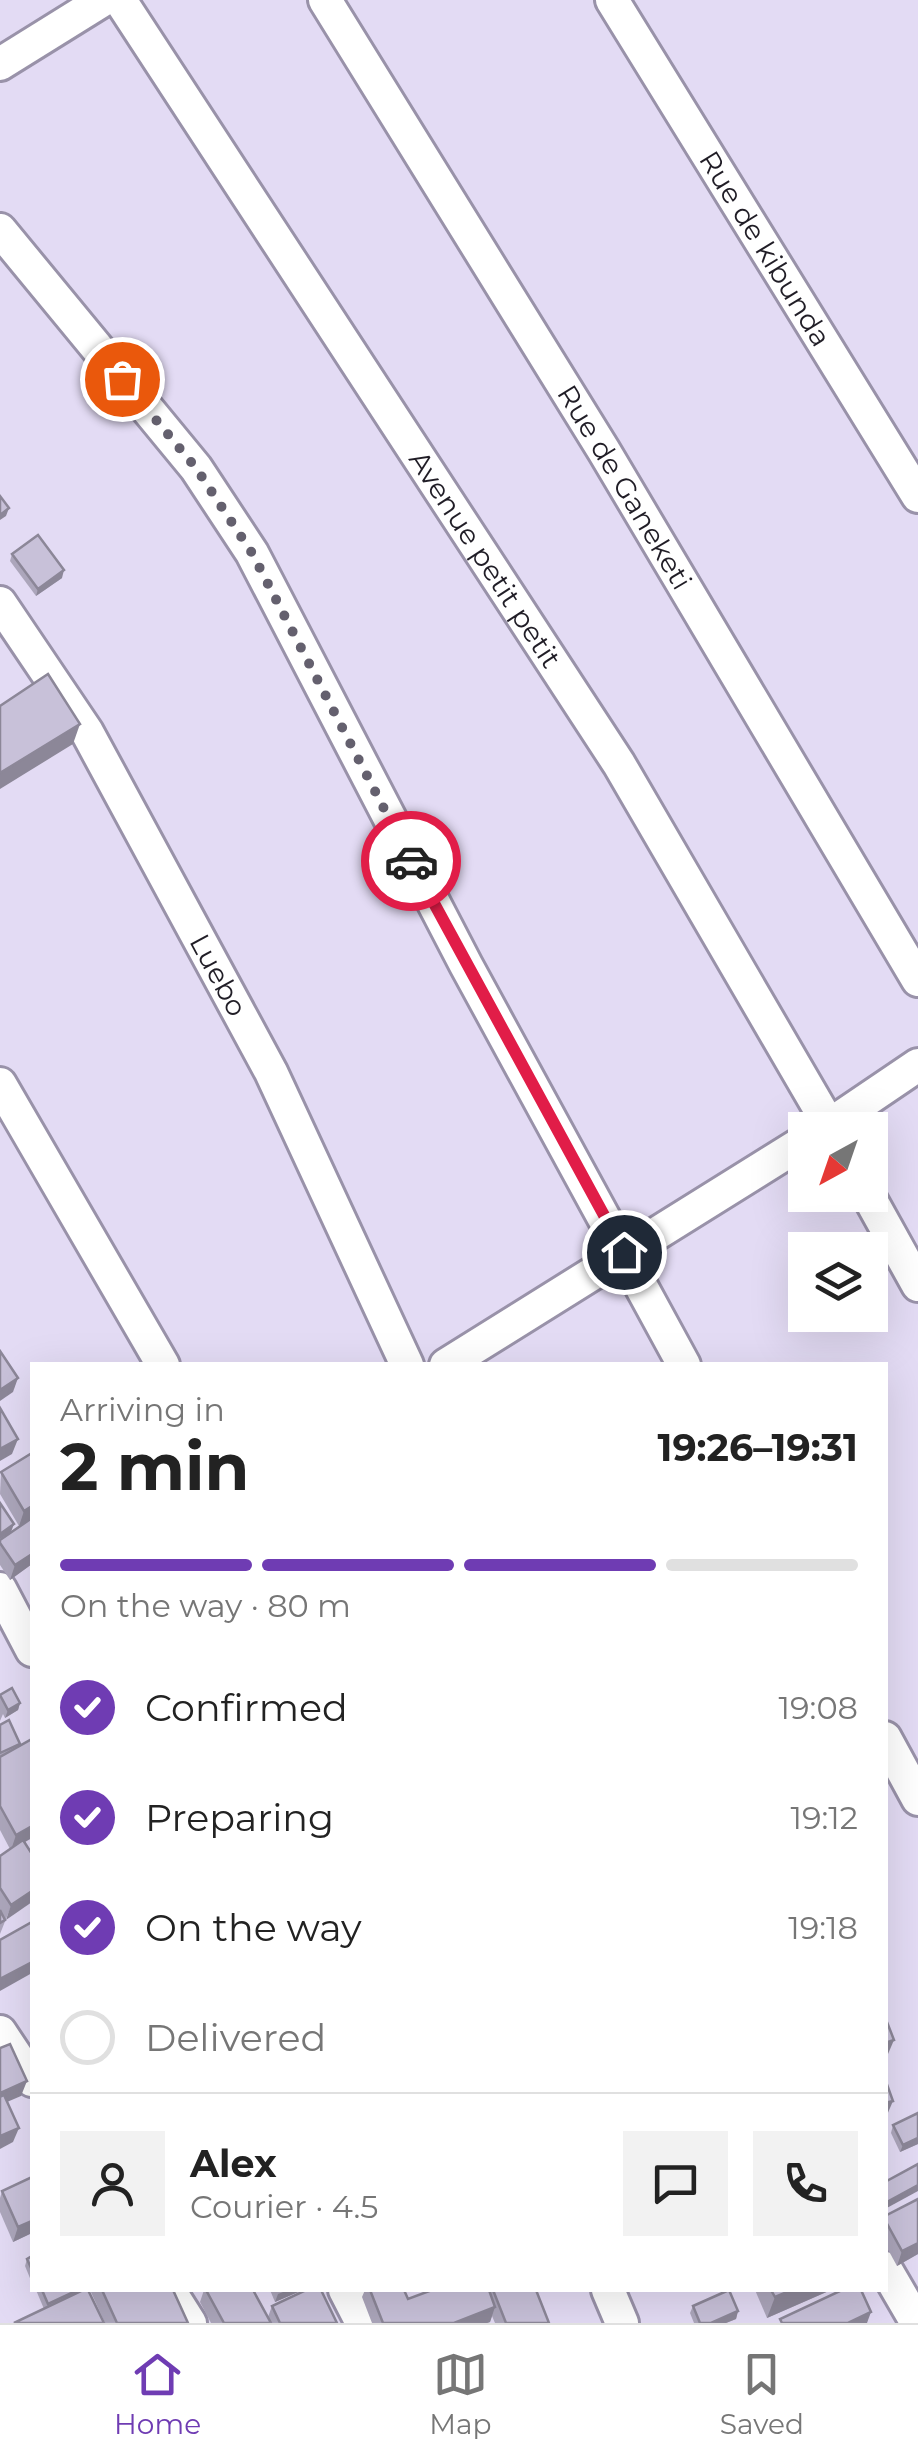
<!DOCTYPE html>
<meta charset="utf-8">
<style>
body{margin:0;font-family:Montserrat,sans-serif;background:#f2f2f2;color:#222;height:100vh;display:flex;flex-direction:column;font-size:38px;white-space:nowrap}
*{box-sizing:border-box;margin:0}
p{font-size:32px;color:#767676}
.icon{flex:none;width:55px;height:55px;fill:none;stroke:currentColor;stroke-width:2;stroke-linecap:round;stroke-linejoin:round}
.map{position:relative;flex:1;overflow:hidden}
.drawer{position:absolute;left:30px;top:1362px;width:858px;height:930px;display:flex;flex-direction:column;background:#fff;border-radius:0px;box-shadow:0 10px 40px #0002}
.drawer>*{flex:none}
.needle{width:65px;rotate:220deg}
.fabs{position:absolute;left:788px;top:1112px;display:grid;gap:20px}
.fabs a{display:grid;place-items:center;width:100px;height:100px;border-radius:0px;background:#fff;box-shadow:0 10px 40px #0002;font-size:50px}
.pin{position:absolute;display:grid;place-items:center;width:85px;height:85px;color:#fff;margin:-42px;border:5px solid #fff;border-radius:50%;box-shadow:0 2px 10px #0007}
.courier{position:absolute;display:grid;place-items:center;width:100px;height:100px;margin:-50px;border:8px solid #e11d48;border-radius:50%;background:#fff;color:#222;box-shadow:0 2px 12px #0007}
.summary em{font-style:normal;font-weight:700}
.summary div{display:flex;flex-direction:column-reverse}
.summary{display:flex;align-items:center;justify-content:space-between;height:170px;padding:0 30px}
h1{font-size:65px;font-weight:700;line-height:75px}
.bar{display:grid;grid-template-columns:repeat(4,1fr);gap:15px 10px;align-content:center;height:120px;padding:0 30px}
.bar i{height:12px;border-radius:8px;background:#e0e0e0}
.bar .current{background:#6f3cb3}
.bar p{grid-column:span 4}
.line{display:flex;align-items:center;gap:25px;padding:0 30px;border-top:2px solid #e0e0e0}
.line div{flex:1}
.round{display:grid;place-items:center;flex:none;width:105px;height:105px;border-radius:0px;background:#f2f2f2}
ol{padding:0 30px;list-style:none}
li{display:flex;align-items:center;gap:30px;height:110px}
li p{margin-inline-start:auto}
li .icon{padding:10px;border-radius:50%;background:#6f3cb3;color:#fff;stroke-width:4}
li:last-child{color:#767676}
li i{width:55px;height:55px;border:5px solid #e0e0e0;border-radius:50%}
.dock{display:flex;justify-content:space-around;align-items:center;height:140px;border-top:2px solid #e0e0e0;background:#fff;font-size:28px;color:#767676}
.dock a{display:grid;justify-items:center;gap:5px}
.dock .current{color:#6f3cb3}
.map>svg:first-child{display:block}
</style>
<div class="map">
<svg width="918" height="2323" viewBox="0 0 918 2323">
<rect width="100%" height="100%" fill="#e3dbf4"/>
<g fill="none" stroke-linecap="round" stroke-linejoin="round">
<g stroke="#9992a9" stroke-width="38">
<g id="street">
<path id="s1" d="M120,0L619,764L832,1130"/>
<path id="s2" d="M325,0L604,451L918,980"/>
<path id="s3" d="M612,0L918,496"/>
<polyline points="0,64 103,0"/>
<polyline points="0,230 196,468 252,553 466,965 684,1365"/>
<path id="s4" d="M0,603L87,732L271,1072L407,1365"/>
<polyline points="0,1084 163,1365"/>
<polyline points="822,1130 918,1065"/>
<polyline points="868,1195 918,1285"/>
<polyline points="446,1365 805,1141"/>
<polyline points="0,1589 32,1650"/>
<polyline points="885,1738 918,1799"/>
<polyline points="0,2032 32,2080"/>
<polyline points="885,2268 917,2323"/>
<polyline points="169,2290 190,2323"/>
<polyline points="345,2290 362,2323"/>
<polyline points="608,2290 622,2323"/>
</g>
</g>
<use href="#street" stroke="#fff" stroke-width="32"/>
</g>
<g fill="#aca6bb">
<polygon points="12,554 62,578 36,596 10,561"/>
<polygon points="1,1472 32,1518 19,1526 0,1494"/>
<polygon points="0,1540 32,1564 10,1580 0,1565"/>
<polygon points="0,1695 20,1703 18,1710 5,1718 3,1714 0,1721"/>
<polygon points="0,1725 19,1746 24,1842 32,1854 0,1934 0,1856 10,1849 0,1830"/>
<polygon points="918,2113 918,2144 900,2152 891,2133 893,2125"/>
<polygon points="32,2177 32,2233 13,2242 0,2212 0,2198 2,2191"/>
<polygon points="885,2216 918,2254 897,2266 885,2244"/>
<polygon points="32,2256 32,2283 25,2266 27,2259"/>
<polygon points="36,2290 88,2290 44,2309"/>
<polygon points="90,2290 173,2290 188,2323 105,2323"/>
<polygon points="204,2290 253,2290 268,2317 272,2306 337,2323 211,2323 200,2302"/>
<polygon points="270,2290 303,2290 275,2302"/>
<polygon points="365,2290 408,2299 432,2290 536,2290 549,2323 495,2323 492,2316 490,2322 487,2323 372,2323 362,2297"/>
<polygon points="755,2290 831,2290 767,2318"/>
<polygon points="693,2306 738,2311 736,2319 726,2323 694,2323 690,2313"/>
</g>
<g fill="#8c8798">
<polygon points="9,508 6,516 0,520 0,515"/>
<polygon points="64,570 62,578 36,596 38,589"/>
<polygon points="80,724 73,744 0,789 0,773"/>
<polygon points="18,1378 13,1392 0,1401 0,1390"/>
<polygon points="18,1439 12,1454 0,1461 0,1449"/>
<polygon points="32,1506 32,1518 19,1526 24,1511"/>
<polygon points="14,1524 11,1532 0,1539 0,1534"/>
<polygon points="32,1554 32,1564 10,1580 15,1565"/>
<polygon points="20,1703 18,1710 5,1718 8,1710"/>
<polygon points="32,1826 32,1838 11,1850 16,1835"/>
<polygon points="32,1891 32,1902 6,1920 11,1905"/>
<polygon points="32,1962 32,1973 0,1991 0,1979"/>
<polygon points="894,2040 888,2054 885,2056 885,2043"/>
<polygon points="27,2081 21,2096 0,2105 0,2093"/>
<polygon points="893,2101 887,2115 885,2116 885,2103"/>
<polygon points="19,2128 13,2142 0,2149 0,2136"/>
<polygon points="918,2138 918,2144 900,2152 903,2145"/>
<polygon points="918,2185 918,2191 885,2209 885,2203"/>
<polygon points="32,2221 32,2233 13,2242 18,2227"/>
<polygon points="918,2243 918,2254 897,2266 902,2251"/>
<polygon points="288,2290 303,2290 275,2302 278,2294"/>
<polygon points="792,2290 831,2290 767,2318 775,2297"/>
<polygon points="495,2307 490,2322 487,2323 454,2323"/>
<polygon points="738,2311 736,2319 726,2323 711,2323"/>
<polygon points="871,2312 867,2323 848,2323"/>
</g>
<g fill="#c8c1d9" stroke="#8c8798" stroke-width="2.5">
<polygon points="0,496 9,508 0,515"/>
<polygon points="38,535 64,570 38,589 12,554"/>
<polygon points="48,674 80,724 0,773 0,706"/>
<polygon points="0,1351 18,1378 0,1390"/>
<polygon points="0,1408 18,1439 0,1449"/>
<polygon points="32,1453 32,1506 24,1511 1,1472"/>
<polygon points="0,1503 14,1524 0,1534"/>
<polygon points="32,1518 32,1554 15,1565 0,1543 0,1540"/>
<polygon points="12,1688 20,1703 8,1710 0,1695"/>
<polygon points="9,1720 20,1744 0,1753 0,1725"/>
<polygon points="32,1739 32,1826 16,1835 0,1806 0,1757"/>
<polygon points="23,1840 32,1854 32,1891 11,1905 0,1888 0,1856"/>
<polygon points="0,1910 5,1920 0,1923"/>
<polygon points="32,1922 32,1962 0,1979 0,1940"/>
<polygon points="885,2017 894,2040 885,2043"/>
<polygon points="10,2044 27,2081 0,2093 0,2048"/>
<polygon points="885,2079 893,2101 885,2103"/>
<polygon points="4,2095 19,2128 0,2136 0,2097"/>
<polygon points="918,2113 918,2138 903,2145 893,2125"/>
<polygon points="918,2164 918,2185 885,2203 885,2182"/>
<polygon points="32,2177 32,2221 18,2227 2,2191"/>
<polygon points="918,2199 918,2243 902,2251 885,2220 885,2216"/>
<polygon points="32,2256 32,2270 27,2259"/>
<polygon points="42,2290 78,2290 48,2304"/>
<polygon points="83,2290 88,2290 104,2323 14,2323"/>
<polygon points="102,2290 173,2290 188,2323 117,2323"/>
<polygon points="206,2290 253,2290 271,2323 224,2323"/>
<polygon points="306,2290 321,2290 337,2323 280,2323 272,2306"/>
<polygon points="370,2290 404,2290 408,2299 432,2290 489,2290 495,2307 454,2323 383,2323"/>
<polygon points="493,2290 536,2290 549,2323 506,2323"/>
<polygon points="729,2290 738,2311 711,2323 700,2323 693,2306"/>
<polygon points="771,2290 792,2290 775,2297"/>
<polygon points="842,2290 861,2290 871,2312 848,2323 782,2323 780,2319"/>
</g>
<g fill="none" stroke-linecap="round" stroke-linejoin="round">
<polyline stroke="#64606e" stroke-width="10" stroke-dasharray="0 18" points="122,379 196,468 252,553 411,861"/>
<polyline stroke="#e11d48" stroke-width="12" points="411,861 624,1252"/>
</g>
<g text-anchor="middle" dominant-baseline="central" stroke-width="8" stroke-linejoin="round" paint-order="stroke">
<g font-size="28" fill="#201d26" stroke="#e3dbf4">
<text stroke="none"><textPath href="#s3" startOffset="292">Rue de kibunda</textPath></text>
<text stroke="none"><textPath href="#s2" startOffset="572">Rue de Ganeketi</textPath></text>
<text stroke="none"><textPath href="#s1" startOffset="668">Avenue petit petit</textPath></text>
<text stroke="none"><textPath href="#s4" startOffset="432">Luebo</textPath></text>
</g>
</g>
</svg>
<div class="fabs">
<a><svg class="needle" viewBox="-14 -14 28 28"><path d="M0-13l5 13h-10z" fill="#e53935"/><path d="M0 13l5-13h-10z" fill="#767676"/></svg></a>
<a><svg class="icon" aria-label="layers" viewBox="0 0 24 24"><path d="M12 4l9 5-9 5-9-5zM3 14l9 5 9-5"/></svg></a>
</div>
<div class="pin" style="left:122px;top:379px;background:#ea580c"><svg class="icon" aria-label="bag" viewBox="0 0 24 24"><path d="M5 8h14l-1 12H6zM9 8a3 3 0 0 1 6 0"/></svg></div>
<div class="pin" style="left:624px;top:1252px;background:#1f2937"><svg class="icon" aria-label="home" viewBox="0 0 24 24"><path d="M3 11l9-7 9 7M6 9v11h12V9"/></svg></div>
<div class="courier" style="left:411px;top:861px"><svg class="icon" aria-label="car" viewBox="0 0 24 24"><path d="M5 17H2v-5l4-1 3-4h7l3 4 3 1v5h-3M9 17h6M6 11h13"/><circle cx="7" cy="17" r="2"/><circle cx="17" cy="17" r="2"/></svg></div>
<section class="drawer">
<div class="summary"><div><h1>2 min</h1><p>Arriving in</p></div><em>19:26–19:31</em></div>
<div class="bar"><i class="current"></i><i class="current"></i><i class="current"></i><i></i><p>On the way · 80 m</p></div>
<ol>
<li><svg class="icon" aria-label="check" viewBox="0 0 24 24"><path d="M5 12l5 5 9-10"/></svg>Confirmed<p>19:08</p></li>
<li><svg class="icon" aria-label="check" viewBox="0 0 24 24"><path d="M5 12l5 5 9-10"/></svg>Preparing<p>19:12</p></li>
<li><svg class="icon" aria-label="check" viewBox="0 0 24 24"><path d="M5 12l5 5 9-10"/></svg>On the way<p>19:18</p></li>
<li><i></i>Delivered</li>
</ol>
<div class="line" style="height:180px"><a class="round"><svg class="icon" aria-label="person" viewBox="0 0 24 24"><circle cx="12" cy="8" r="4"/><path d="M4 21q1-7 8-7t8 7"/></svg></a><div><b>Alex</b><p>Courier · 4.5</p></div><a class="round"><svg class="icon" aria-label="chat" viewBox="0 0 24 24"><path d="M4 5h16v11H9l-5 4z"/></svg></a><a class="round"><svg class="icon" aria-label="phone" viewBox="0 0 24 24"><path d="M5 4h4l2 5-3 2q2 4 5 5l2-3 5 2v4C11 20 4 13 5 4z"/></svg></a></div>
</section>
</div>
<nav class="dock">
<a class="current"><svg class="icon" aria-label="home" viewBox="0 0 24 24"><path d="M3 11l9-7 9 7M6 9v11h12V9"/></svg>Home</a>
<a><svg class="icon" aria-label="map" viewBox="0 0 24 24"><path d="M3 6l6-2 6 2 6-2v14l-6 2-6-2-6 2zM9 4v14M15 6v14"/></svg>Map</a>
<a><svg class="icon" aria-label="saved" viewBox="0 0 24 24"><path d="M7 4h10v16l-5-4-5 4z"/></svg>Saved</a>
</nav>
